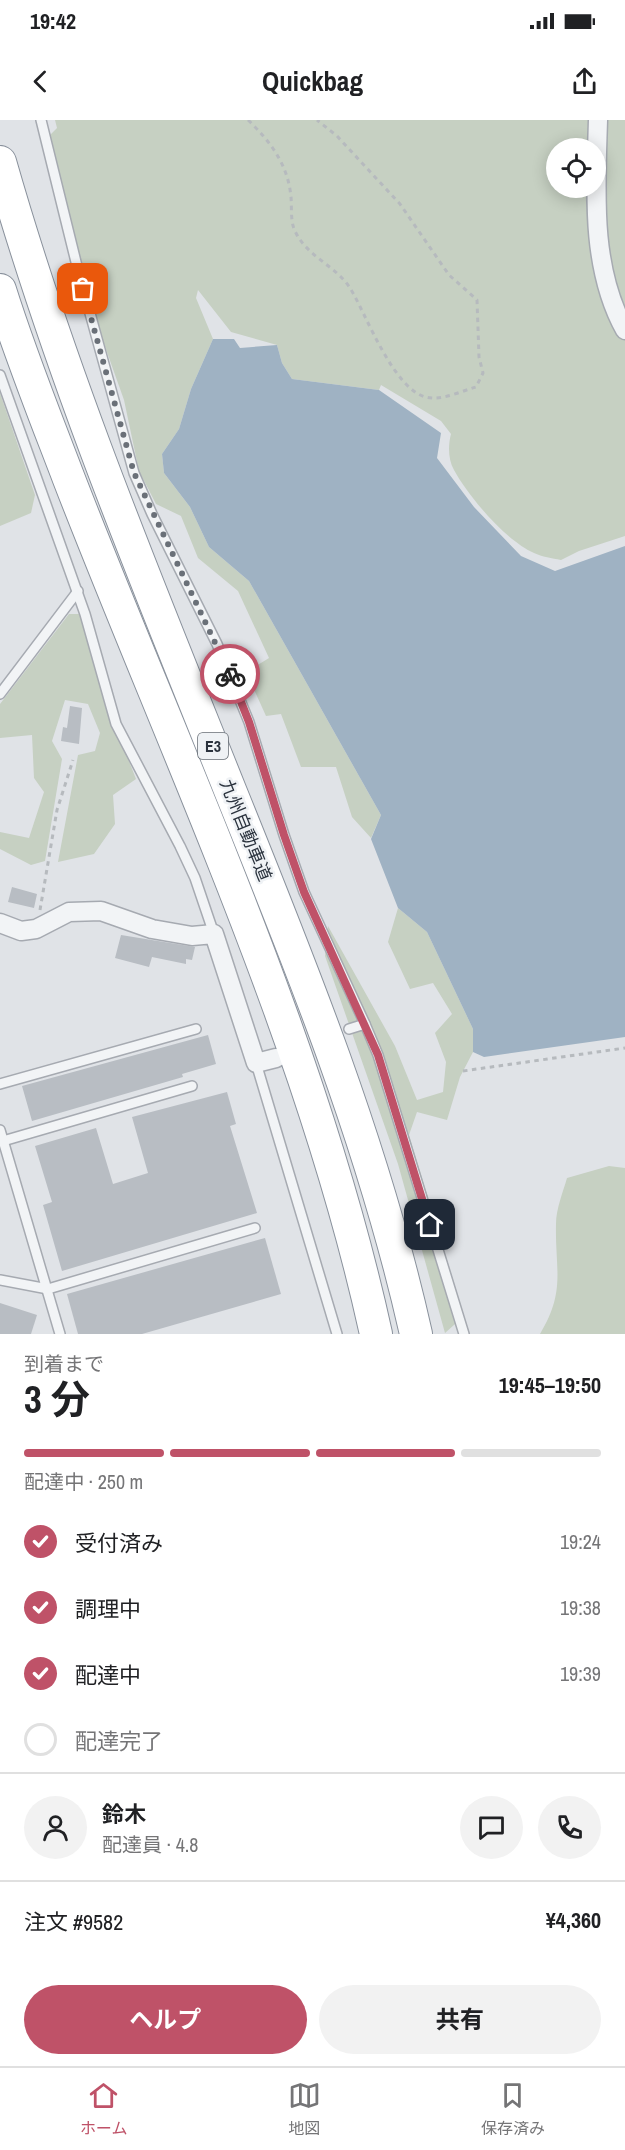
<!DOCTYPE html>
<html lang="ja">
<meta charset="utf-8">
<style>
body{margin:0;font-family:"Archivo Narrow","Noto Sans JP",sans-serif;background:#f2f2f2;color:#202124;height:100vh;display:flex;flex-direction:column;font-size:22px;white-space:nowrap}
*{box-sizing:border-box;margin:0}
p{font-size:20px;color:#757577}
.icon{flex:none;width:33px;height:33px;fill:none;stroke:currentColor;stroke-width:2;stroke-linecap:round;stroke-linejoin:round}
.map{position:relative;height:1214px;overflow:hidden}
.side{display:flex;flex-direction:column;background:#fff;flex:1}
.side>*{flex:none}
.controls{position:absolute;left:546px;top:18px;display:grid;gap:12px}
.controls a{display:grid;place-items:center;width:60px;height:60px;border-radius:50%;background:#fff;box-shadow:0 3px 15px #0003;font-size:30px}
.pin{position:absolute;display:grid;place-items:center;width:51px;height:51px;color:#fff;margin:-26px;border-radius:12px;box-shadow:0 3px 9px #0006}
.courier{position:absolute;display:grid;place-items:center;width:60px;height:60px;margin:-30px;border:4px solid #bf5268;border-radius:50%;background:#fff;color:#222;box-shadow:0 2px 8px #0007}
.headline em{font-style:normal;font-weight:700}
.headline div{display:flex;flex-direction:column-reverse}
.headline{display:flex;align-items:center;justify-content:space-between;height:102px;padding:0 24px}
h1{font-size:39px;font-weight:700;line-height:45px}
.bar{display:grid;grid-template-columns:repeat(4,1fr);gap:9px 6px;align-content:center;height:72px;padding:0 24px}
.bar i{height:8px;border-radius:4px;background:#e0e0e0}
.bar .selected{background:#bf5268}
.bar p{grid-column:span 4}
.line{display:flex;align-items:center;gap:15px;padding:0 24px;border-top:2px solid #e0e0e0}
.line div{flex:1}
.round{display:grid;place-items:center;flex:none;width:63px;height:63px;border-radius:32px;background:#f2f2f2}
ol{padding:0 24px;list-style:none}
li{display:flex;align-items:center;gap:18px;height:66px}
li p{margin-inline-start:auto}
li .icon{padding:6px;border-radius:50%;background:#bf5268;color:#fff;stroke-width:4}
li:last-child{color:#757577}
li i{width:33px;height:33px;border:3px solid #e0e0e0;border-radius:50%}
.action{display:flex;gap:12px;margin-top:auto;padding:12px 24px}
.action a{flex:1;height:69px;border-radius:36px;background:#bf5268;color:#fff;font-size:24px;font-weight:700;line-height:69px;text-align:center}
.action a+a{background:#f2f2f2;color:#202124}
.status{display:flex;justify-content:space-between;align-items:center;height:42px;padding:0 30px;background:#fff;direction:ltr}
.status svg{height:16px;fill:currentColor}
header{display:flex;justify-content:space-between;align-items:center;height:78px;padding:0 24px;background:#fff;font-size:27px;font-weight:700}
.tab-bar{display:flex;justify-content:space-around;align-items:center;height:84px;border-top:2px solid #e0e0e0;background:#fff;font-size:16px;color:#757577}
.tab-bar a{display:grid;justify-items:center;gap:3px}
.tab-bar .selected{color:#bf5268}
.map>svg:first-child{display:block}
</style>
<div class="status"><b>19:42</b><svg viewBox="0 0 49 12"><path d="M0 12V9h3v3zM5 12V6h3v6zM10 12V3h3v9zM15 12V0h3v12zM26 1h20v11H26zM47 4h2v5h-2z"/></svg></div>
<header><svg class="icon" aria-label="back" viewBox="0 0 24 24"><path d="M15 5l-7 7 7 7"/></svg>Quickbag<svg class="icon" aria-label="share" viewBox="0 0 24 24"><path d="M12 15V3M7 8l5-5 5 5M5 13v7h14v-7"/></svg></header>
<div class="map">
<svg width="625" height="1214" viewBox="0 0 625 1214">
<rect width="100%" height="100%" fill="#e0e3e7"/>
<g fill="#c6d0c2" fill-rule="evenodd">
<path d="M55,0H625V416L579,431L561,440C552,438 542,437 534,433C507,422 468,376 454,350C448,340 448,325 451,314L441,301L381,265L379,270L292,259L282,243L277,225L231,212L198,170L196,178L213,219L191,269L179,309L162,334L164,353L190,387L209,427L249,461L381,695L371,718L352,697L336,647H301L281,594L266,596L246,552L269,538L238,471L198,438L181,396L156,384L139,351L124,280L92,190L50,15L57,8ZM556,28H596V68H556Z"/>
<polygon points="0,273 35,375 31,393 0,406"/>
<polygon points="69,494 81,494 105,580 136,659 113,675 115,704 94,734 58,742 78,635 95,631 100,613 88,584 65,580 52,621 62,639 45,741 31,745 0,729 0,712 29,718 44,672 34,658 32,615 0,618 0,584"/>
<polygon points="398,788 427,812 473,909 473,932 460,957 447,1000 417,992 409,1015 464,1196 445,1213 398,1044 325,836 328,806 395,926 417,980 443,972 446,942 435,913 452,894 433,863 410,869 388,822"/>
<path d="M609,1046L625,1048V1214H540C566,1171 555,1150 556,1104C556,1089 563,1072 567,1058Z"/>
</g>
<polygon fill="#9fb2c3" points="213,219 234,219 240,228 277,225 282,243 292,259 379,270 441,313 437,338 474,387 521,436 555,451 625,426 625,917 484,937 473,932 473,909 427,812 398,788 371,719 381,695 249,461 209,427 190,387 164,353 162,334 179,309 191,269"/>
<g fill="#b8bdc3">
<polygon points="70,586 82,588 79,624 61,621 63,607 67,608"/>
<polygon points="12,767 37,774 34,788 8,782"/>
<polygon points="121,815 195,827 192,840 186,839 186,844 152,837 149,847 115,838"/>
<polygon points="208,915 216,944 182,954 183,957 32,1001 22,966"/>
<polygon points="227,972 236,1004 230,1006 257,1093 62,1151 43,1085 52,1082 35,1026 96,1008 113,1064 148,1053 132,997"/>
<polygon points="265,1118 281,1174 142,1214 78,1214 67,1174"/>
<polygon points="0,1183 37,1195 31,1214 0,1214"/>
</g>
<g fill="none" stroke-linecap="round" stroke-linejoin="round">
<g stroke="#a6aab1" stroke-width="12">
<g id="lane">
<polyline points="41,0 77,146 134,353 152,394 217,524 249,602 284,715 304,772 365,904"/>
<polyline points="0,255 85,494 116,604 180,726 195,758 214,814"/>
<polyline points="0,574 78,471"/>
<polyline points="349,909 365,904 378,935 464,1214"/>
<polyline points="256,943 337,1214"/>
<polyline points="0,964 196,909"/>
<polyline points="0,1010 60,1214"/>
<polyline points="3,1021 192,966"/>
<polyline points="0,1160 48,1169 255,1108"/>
</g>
</g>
<g stroke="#a6aab1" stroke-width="21">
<g id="street">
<path d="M598,0C596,69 590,147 625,210"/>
<polyline points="0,803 21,811 36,809 69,792 101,791 152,809 192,816 214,814 256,943 276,938"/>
</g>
</g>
<g stroke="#89919c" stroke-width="34">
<g id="highway">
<path d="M0,42C61,256 147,463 230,670C302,848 374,1026 416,1214"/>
<path d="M0,170C20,234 45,296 69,359C177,638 312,921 376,1214"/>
</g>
</g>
<g stroke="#b6babe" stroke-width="3" stroke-dasharray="4.5 4.5" stroke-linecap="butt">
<path d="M248,0C271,22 288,45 291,77C292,89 290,103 296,113C308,137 336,146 350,168C366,193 396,278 432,278C445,279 462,271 476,267L483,253L479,237L477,180L449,155L400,84L337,16L317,0"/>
<polyline points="40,790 57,690 73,640"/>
<polyline points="463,951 625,928"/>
</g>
<use href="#lane" stroke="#f2f4f6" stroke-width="9"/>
<use href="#street" stroke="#f2f4f6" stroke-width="18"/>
<use href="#highway" stroke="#fff" stroke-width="32"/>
</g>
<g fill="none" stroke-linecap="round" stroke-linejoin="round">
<polyline stroke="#6a7078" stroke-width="6" stroke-dasharray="0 10.8" points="83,169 134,353 230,554"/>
<polyline stroke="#bf5268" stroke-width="8" points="230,554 249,602 284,715 304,772 378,935 430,1105"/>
</g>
<g text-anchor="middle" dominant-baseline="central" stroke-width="5" stroke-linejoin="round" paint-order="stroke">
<rect fill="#eff2f5" stroke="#656c74" stroke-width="1.5" x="198" y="613" width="30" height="26" rx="4.5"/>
<g font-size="16" font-weight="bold" fill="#2a323d">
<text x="213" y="626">E3</text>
</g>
<g font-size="18" fill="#2a323d" stroke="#eff2f5">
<text transform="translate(246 710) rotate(68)">九州自動車道</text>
</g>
</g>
</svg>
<div class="controls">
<a><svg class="icon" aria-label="locate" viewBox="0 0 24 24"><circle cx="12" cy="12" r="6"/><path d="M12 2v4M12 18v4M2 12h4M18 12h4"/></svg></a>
</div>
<div class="pin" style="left:83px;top:169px;background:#ea580c"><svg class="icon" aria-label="bag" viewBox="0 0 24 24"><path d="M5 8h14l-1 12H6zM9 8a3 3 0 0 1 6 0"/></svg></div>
<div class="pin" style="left:430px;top:1105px;background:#1f2937"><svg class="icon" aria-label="home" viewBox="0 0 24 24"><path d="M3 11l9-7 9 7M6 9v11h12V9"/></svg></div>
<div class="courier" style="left:230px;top:554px"><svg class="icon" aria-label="bike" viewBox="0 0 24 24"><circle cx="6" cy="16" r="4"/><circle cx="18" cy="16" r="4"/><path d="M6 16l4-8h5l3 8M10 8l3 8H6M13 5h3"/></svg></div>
</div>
<section class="side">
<div class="headline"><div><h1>3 分</h1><p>到着まで</p></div><em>19:45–19:50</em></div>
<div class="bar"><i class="selected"></i><i class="selected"></i><i class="selected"></i><i></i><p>配達中 · 250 m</p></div>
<ol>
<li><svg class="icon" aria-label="check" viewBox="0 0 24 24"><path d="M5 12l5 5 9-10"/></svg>受付済み<p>19:24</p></li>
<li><svg class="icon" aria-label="check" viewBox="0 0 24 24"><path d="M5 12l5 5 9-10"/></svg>調理中<p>19:38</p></li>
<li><svg class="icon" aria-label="check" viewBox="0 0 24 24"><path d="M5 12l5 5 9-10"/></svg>配達中<p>19:39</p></li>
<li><i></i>配達完了</li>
</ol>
<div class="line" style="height:108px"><a class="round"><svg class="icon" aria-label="person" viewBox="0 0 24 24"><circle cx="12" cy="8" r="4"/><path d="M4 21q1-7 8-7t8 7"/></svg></a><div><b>鈴木</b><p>配達員 · 4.8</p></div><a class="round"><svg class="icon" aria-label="chat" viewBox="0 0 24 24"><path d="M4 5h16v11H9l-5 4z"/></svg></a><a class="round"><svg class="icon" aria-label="phone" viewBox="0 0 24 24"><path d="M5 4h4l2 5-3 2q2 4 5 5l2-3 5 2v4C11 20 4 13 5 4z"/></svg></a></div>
<div class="line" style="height:78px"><div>注文 #9582</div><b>¥4,360</b></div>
<div class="action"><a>ヘルプ</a><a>共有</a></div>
</section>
<nav class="tab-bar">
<a class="selected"><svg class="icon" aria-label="home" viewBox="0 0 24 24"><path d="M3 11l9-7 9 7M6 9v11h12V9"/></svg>ホーム</a>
<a><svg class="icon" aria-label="map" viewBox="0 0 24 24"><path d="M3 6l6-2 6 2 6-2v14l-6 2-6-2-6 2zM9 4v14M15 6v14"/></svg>地図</a>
<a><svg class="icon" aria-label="saved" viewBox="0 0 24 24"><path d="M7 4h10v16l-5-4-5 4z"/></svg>保存済み</a>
</nav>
